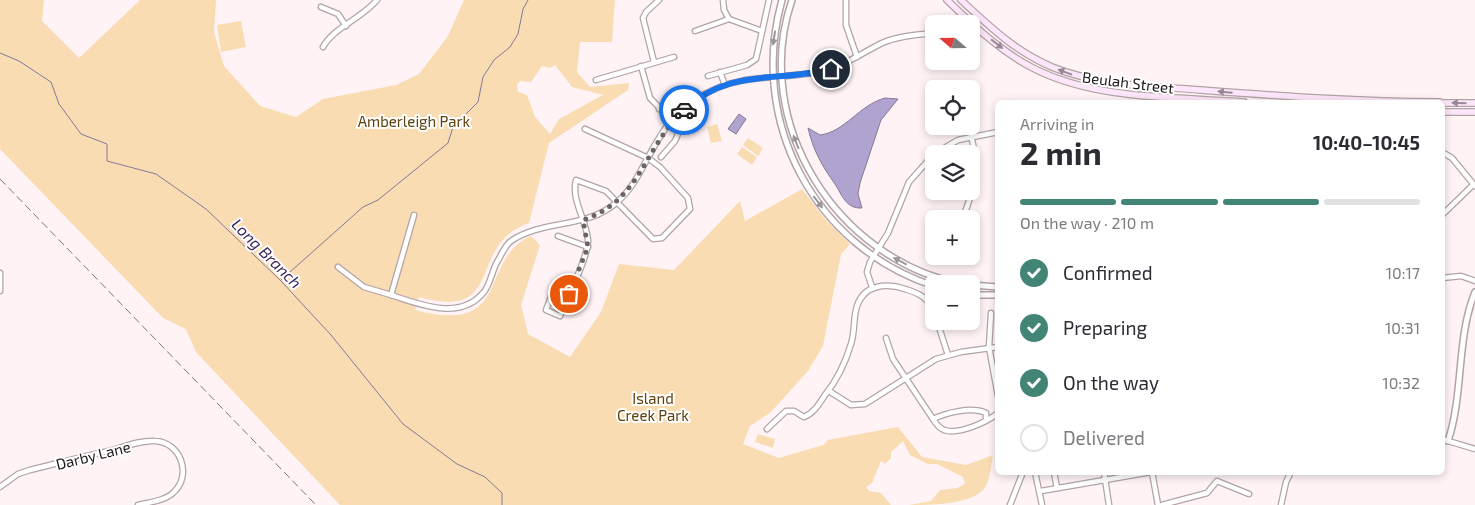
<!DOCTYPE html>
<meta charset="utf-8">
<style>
body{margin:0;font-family:"Exo 2",sans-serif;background:#f7f7f7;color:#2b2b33;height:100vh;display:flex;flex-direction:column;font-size:19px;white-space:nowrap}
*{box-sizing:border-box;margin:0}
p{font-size:16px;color:#7c7c81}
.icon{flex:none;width:28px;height:28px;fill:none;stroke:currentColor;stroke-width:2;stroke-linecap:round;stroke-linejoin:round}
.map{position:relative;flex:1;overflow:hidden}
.panel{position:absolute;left:995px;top:100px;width:450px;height:375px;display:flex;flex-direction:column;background:#fff;border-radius:8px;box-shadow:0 2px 8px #0003}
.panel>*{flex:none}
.needle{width:32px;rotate:290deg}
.fabs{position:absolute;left:925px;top:15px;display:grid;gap:10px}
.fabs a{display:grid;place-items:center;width:55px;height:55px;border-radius:8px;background:#fff;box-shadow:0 2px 8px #0003;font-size:25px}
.pin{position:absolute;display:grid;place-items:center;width:42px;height:42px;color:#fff;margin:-21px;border:2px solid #fff;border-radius:50%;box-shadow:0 1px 5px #0007}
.courier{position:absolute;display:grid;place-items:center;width:50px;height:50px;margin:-25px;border:4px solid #1a73e8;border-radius:50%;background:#fff;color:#222;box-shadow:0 1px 6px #0007}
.summary em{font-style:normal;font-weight:700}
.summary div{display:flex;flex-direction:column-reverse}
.summary{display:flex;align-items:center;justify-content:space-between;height:85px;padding:0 25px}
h1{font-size:32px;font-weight:700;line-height:38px}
.bar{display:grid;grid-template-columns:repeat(4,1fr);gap:8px 5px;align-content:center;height:60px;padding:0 25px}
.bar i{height:6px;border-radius:4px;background:#e1e1e2}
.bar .on{background:#428577}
.bar p{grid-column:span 4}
ol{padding:0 25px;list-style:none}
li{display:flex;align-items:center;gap:15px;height:55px}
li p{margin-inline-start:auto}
li .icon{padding:5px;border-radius:50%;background:#428577;color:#fff;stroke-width:4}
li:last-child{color:#7c7c81}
li i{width:28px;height:28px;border:2px solid #e1e1e2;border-radius:50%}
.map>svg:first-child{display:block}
</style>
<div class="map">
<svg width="1475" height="505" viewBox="0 0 1475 505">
<rect width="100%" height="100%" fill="#fff3f5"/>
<g fill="#fadcb3" fill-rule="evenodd">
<path d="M0,0H44L42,21L79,58L140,0H216L214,32L224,66L260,106L296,117L323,99L396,85L419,74L448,36L464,0H615L612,42H580L577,72L590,87L629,83L628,90L549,143L529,223C466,244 507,322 419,297L415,310C514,336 477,260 531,236L540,245L521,305L528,334L570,357L601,312L619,264L674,270L740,201L745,221L802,189L825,219L850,244L841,254L823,346L808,371L771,412L750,426L743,444L779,458L823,445L828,440L898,427L922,457L966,465L993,455C991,465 990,482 984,489C970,505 929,505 909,505L931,501L940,490L957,488L965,484L963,477L937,464H928L910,455L903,441L891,452V458L885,464L881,461L872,483L866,487L869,491L881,493L891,505H340L196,352L186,329L163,318L0,149ZM555,65L572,87L603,95L559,119L550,134L535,117L527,95L518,92L517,84L520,81L531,82L542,66L550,68Z"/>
<polygon points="241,21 246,47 221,52 217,25"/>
<polygon points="717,124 722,141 711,143 707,127"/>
<polygon points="748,138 763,148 758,156 743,145"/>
<polygon points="742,147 757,157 752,165 737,154"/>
<polygon points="758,434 775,439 773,448 755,442"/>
</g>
<g fill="#b0a3cf" stroke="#847998">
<path d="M885,98L898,99L881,120L860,183L858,194L862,208C846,209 842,195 835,184C822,166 813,150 808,128L820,135C845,132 859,105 885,98Z"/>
<polygon points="739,114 746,119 736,134 728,129"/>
</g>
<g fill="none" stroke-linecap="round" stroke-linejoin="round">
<g stroke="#847998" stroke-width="1">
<polyline points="0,53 19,61 51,82 59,104 81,134 107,144 107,161 156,174 206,209 281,281 331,335 403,424 457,464 485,477 502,493 502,505"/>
<polyline points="281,280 363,207 378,200 448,143 453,127 478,102 483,77 494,60 510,47 518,34 523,9 528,0"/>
</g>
<g stroke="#b2a4a6" stroke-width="7">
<g id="minor">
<polyline points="723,0 724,10 729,19 762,31"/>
<polyline points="846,0 846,25 857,57"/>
<polyline points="321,7 338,14 346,26"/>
<polyline points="695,31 729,19"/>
<path d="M323,47C333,28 361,19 377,0"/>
<polyline points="654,62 643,18 646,12 659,0"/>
<polyline points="641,66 650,98 680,129 675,141 661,157"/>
<polyline points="720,72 725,85"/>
<polyline points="708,76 747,65 756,59 769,0"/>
<polyline points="596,80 674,57"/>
<polyline points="659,109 682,101"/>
<polyline points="1442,152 1452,158 1475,186"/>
<polyline points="934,154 958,140 998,132"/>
<path d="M414,215L391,295C418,304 460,321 483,293C490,286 492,271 497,262C501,256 505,245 511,241C544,219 586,229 616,203C637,185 644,162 658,140C668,122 685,106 703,95C744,71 784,81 828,70C847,64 864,52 882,43C898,36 916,35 934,33"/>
<polyline points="1442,215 1473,185"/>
<path d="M962,219C975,190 979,166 971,135"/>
<polyline points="558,236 588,247"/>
<polyline points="338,267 364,287 391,295"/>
<polyline points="0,273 0,291"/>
<polyline points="1442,278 1461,276 1475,281"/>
<polyline points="872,287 867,272 870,262 888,233 909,182 934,154"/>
<path d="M569,294L554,289L546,310L560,316C567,299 589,255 588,240C586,219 571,200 576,180L606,191L653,239L662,238L690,209L688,198L660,167L648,158L585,129"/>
<polyline points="991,313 989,347 998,396"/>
<polyline points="937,321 948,355"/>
<path d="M886,338L893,359L933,419C946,413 971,406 986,413V420"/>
<polyline points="829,391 851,405 865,404 936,359 961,352 998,347"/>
<path d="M933,419C936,424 939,428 944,430C959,435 987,422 998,413"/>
<path d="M767,429L786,411H794L804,417C814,413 819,404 825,395C838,379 845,364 851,344C855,332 853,318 857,306C864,284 887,283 905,289C919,293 928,298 934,311"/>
<polyline points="1448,441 1475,449"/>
<polyline points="1035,472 1042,505"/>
<polyline points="1054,472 1057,488"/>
<polyline points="1104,472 1109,505"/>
<polyline points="1152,472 1158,505"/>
<path d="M0,487L18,474L30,470C58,463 86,456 113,450C126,446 141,440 155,441C181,442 192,475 174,492C165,501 150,502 138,505"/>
<polyline points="1041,491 1151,472"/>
<polyline points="1010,505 1023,472"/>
<polyline points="1162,505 1207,493 1217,481 1249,494"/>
<polyline points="1281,505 1286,482 1291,472"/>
</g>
</g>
<g stroke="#b2a4a6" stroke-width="8">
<g id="tertiary">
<path d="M782,0C748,121 814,247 934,286"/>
<path d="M792,0C750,123 837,260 962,284"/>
<polyline points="971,285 998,287"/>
<polyline points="971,295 998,295"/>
<path d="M1442,439L1448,441C1464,393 1456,339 1475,292"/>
</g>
</g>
<g stroke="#b2a4a6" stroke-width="8">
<g id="secondary">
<path d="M947,0C973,25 999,50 1031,67C1093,100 1175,97 1244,102"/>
<path d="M961,0C989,26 1016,52 1052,67C1099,86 1151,86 1201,90C1281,96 1360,102 1440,102"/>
<polyline points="1442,103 1475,103"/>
<polyline points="1442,112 1475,112"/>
</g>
</g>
<use href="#minor" stroke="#fff" stroke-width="4.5"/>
<use href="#tertiary" stroke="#fff" stroke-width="5"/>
<use href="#secondary" stroke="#fee6fa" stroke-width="5.5"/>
<polyline stroke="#7e7677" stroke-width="1" stroke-dasharray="8 4" stroke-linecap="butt" points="0,179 316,505"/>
</g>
<defs><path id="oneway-solid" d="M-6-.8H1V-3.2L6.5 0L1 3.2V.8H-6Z" transform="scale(1.25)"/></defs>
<g fill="#999797">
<use href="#oneway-solid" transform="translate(774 38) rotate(99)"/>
<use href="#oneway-solid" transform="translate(796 142) rotate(-111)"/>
<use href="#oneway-solid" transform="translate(818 202) rotate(52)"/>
<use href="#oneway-solid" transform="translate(900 261) rotate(-152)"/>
</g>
<g fill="#988994">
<use href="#oneway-solid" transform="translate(997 44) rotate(38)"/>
<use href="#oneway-solid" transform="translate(1065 72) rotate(-160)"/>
<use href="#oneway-solid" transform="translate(1225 92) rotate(-175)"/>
<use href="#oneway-solid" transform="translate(1459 103) rotate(-179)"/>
</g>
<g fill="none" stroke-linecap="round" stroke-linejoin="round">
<path stroke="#6b6465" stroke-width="5" stroke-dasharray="0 9" d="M569,294L588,247L583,220C642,200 643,148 684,110"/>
<path stroke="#1a73e8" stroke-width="6" d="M684,110C730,67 777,83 831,69"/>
</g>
<g text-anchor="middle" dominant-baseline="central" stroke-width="4" stroke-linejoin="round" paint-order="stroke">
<g font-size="15" fill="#1c1718" stroke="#fff">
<text transform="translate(1128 82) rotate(7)">Beulah Street</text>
<text transform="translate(93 455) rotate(-14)">Darby Lane</text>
</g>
<g font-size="15" fill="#5f410f" stroke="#fff">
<text x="414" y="121">Amberleigh Park</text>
<text x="653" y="398">Island<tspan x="653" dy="17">Creek Park</tspan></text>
</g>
<g font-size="16" font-style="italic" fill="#38245a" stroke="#fff">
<text transform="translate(267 253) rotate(45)">Long Branch</text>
</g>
</g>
</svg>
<div class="fabs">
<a><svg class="needle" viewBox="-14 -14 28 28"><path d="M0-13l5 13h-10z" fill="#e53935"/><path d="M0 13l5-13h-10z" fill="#7c7c81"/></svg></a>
<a><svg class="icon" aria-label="locate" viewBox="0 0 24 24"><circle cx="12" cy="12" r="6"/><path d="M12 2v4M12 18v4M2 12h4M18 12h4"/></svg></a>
<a><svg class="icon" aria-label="layers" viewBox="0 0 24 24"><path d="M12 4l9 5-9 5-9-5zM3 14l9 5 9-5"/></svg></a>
<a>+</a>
<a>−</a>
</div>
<div class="pin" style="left:569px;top:294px;background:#ea580c"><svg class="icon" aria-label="bag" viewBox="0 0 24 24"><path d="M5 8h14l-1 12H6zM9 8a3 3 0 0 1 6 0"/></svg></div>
<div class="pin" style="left:831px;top:69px;background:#1f2937"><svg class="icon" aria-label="home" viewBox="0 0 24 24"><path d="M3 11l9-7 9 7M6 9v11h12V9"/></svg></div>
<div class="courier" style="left:684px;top:110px"><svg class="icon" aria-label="car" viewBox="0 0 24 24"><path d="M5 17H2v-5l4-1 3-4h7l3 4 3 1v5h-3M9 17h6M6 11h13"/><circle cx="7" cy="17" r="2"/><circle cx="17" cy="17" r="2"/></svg></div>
<section class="panel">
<div class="summary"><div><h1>2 min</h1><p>Arriving in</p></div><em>10:40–10:45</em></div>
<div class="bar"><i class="on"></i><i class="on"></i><i class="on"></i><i></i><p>On the way · 210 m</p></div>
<ol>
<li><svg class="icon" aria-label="check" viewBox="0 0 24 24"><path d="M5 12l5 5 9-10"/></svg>Confirmed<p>10:17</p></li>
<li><svg class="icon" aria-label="check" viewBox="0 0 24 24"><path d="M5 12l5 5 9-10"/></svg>Preparing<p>10:31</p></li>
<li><svg class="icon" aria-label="check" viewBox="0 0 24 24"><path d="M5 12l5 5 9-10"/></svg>On the way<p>10:32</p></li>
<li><i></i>Delivered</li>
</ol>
</section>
</div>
